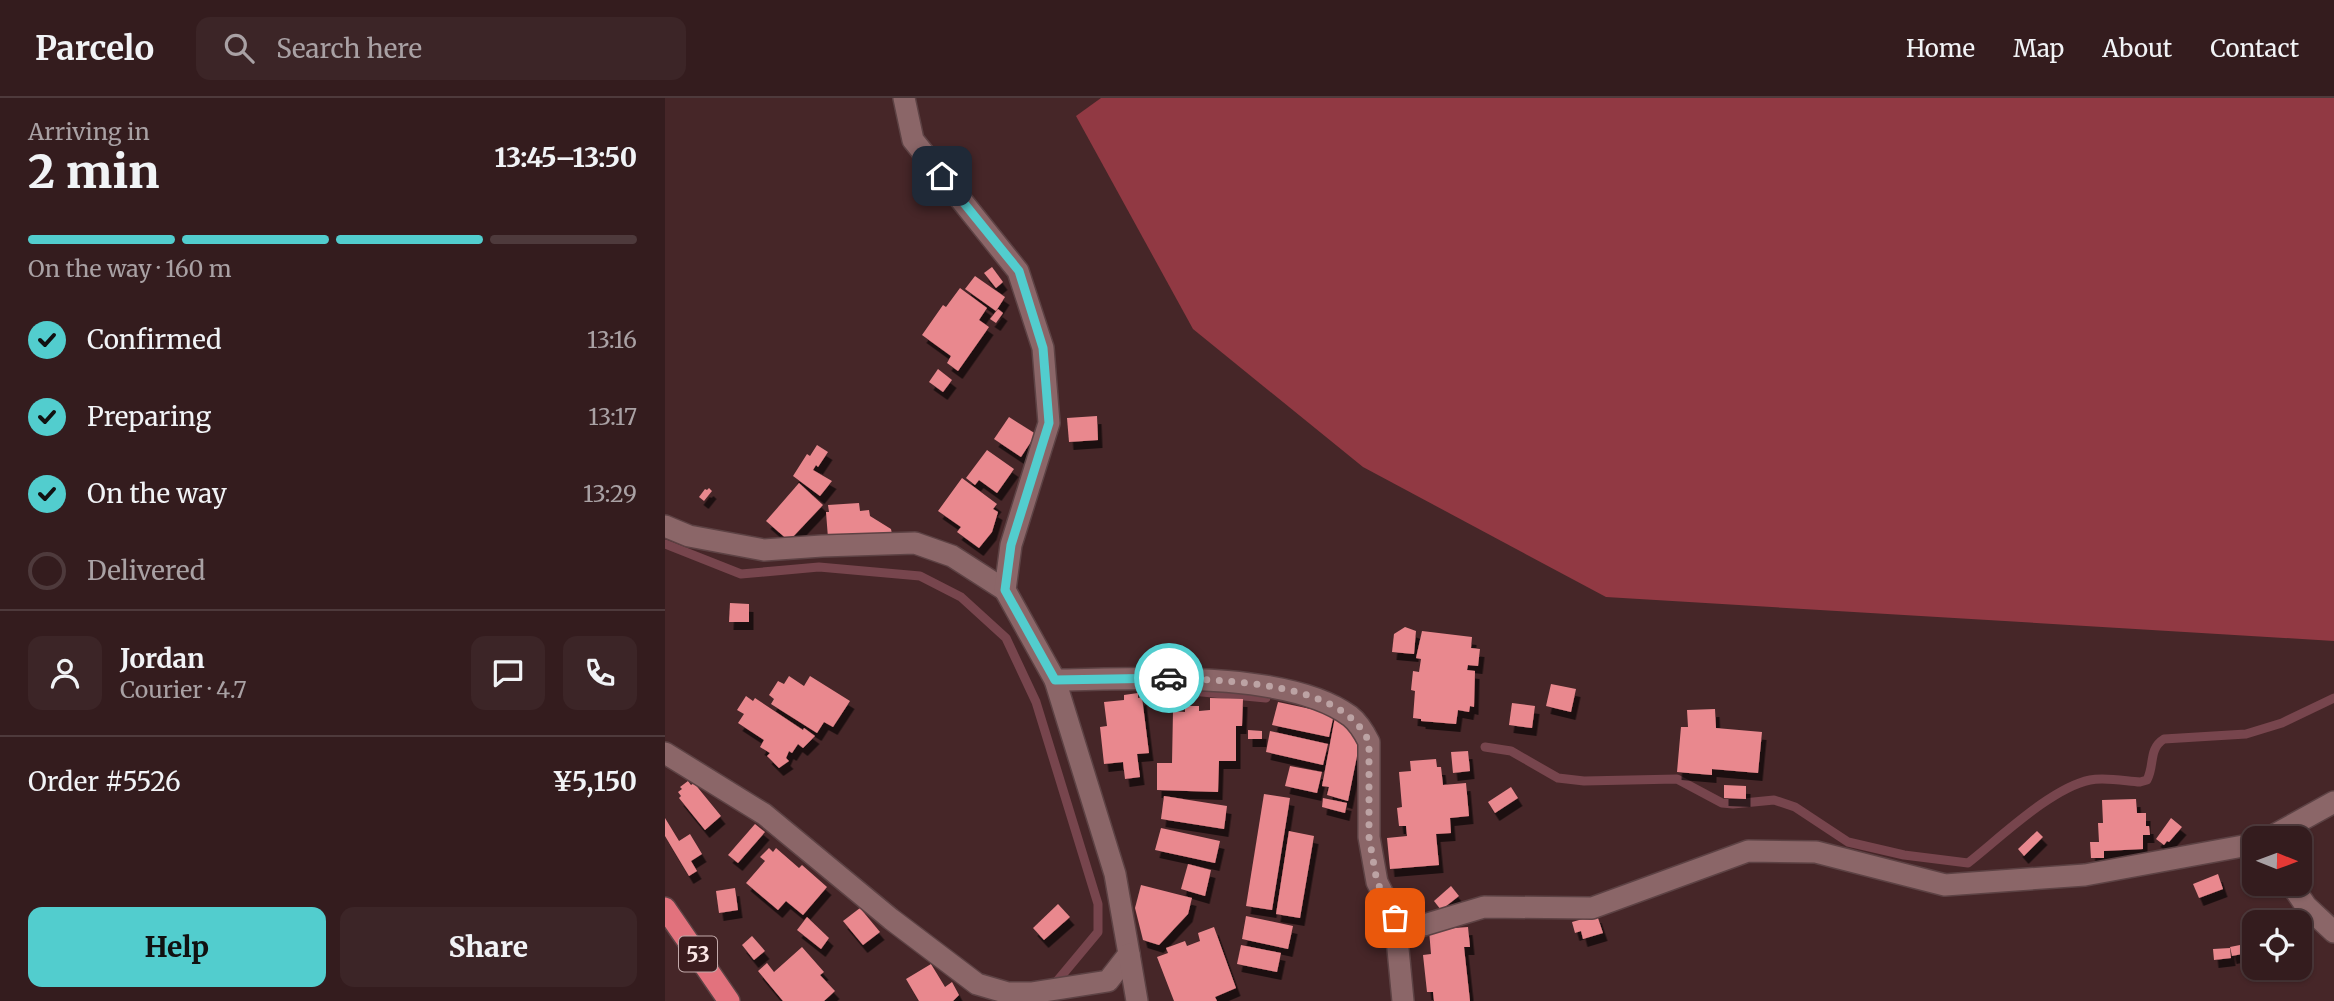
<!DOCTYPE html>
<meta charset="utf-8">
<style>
body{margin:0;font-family:Merriweather,serif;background:#3c2527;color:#f1f3f6;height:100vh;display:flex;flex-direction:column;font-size:26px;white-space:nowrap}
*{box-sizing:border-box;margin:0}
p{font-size:23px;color:#a9a1a4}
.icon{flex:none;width:38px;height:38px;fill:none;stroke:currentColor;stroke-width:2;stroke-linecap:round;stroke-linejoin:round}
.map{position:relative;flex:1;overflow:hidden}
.sheet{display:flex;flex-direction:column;background:#341c1e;width:665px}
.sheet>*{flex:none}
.needle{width:46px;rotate:91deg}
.tools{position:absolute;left:1577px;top:728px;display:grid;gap:14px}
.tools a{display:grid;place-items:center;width:70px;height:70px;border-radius:14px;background:#341c1e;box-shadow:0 2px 5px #0004,0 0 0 2px #4e3a3c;font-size:35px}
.pin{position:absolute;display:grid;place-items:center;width:60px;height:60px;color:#fff;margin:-30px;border-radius:14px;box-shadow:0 4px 10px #0006}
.courier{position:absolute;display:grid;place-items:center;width:70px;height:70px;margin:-35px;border:5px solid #52cdce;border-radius:50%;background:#fff;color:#222;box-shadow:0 2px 9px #0007}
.head em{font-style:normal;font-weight:800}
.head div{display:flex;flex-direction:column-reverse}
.head{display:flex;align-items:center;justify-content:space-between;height:119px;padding:0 28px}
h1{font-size:46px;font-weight:800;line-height:52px}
.bar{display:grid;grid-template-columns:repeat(4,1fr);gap:10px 7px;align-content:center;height:84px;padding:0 28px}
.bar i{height:9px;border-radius:5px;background:#4e3a3c}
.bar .current{background:#52cdce}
.bar p{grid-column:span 4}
.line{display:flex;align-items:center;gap:18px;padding:0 28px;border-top:2px solid #4e3a3c}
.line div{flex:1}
.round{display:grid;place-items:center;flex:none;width:74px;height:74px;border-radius:14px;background:#3c2527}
ol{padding:0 28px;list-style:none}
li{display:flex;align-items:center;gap:21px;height:77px}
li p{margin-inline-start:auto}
li .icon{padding:7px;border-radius:50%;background:#52cdce;color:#111;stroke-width:4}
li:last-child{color:#a9a1a4}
li i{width:38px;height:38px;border:4px solid #4e3a3c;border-radius:50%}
.button{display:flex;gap:14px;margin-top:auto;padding:14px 28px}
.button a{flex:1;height:80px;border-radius:14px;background:#52cdce;color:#111;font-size:28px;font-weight:800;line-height:80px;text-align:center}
.button a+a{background:#3c2527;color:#f1f3f6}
header{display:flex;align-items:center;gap:42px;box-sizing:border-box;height:98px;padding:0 35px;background:#341c1e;border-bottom:2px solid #4e3a3c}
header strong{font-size:33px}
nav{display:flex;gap:38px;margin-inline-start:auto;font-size:24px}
.search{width:490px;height:63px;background:#3c2527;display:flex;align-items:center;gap:18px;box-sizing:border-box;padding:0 24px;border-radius:14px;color:#a9a1a4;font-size:26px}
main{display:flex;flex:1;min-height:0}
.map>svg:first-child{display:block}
</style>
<header>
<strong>Parcelo</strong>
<div class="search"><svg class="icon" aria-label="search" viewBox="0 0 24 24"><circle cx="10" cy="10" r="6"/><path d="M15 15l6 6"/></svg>Search here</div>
<nav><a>Home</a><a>Map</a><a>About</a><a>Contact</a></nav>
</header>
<main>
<section class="sheet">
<div class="head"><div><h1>2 min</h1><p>Arriving in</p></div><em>13:45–13:50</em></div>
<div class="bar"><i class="current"></i><i class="current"></i><i class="current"></i><i></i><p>On the way · 160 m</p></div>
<ol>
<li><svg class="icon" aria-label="check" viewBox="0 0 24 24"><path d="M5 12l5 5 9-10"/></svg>Confirmed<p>13:16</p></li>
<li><svg class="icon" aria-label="check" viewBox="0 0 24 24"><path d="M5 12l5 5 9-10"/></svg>Preparing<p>13:17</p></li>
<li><svg class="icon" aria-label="check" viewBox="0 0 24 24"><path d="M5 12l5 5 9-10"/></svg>On the way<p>13:29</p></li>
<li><i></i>Delivered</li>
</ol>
<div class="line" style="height:126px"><a class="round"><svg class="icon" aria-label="person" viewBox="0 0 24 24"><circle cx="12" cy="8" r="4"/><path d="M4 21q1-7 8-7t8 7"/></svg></a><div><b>Jordan</b><p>Courier · 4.7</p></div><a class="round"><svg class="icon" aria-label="chat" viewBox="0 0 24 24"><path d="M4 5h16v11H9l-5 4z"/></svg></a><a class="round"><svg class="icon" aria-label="phone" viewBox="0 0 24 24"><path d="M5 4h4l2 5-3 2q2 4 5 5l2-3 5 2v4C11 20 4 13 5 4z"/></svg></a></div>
<div class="line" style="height:91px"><div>Order #5526</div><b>¥5,150</b></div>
<div class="button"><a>Help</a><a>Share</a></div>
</section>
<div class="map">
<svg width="1669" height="903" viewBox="0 0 1669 903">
<defs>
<filter id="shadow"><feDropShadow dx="4.5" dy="8" stdDeviation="0" flood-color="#0009"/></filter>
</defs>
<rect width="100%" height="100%" fill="#462628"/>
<polygon fill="#913943" points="436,0 1669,0 1669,543 941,499 698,369 528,231 411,18"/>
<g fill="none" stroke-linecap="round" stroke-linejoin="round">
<g stroke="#77454d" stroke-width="9">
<polyline points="0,446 76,476 154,469 255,478 296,499 341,540 371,604 433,806 433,834 388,888"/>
<polyline points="505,591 601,600"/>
<path d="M820,649L846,653L893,680L919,683L1012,681L1057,705L1068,706L1109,702L1130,709L1183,744L1239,757L1303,765C1335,740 1386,690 1425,682C1440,679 1460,683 1475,684L1482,682C1490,667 1483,651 1499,641L1581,636L1617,625L1669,600"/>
</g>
</g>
<g fill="#e9888e" filter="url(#shadow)">
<polygon points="327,169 338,184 331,190 319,175"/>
<polygon points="310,178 340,199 331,213 300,191"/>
<polygon points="295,190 322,210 314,222 324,229 293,273 282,265 286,258 257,237 278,207 281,209"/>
<polygon points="333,211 338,215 331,225 325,221"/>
<polygon points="273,271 287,282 278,294 264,284"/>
<polygon points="432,318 433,342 404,344 402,320"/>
<polygon points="344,319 371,336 356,359 329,341"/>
<polygon points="152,347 163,354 153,369 151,367 148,372 167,383 155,398 128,378 142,356 145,358"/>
<polygon points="322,352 349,371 332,395 314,382 310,387 301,380"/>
<polygon points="297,380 332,406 328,411 333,414 327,434 314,450 292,434 296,429 273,413"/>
<polygon points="134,385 158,407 124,443 101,423"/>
<polygon points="44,390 47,393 39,403 34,399 40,391 42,392"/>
<polygon points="194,405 195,413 204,412 205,418 226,431 227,436 163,440 161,414 164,414 163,407"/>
<polygon points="65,505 84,506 84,524 64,524"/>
<polygon points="740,529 751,533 749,556 727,554 729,536"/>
<polygon points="757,533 807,539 806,550 815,551 813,568 803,567 802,572 810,573 809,609 805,608 804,614 793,612 791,626 756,623 756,621 748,620 750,593 746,592 748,573 754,574 756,561 751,560"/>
<polygon points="124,578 139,588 145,578 185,603 168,629 159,624 152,635 106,606 109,601 104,597 113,583 119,586"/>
<polygon points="886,586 911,591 906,614 881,608"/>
<polygon points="473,595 473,600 477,599 484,655 472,656 475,679 460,681 458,664 439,666 435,629 442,628 439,604 459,602 459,597"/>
<polygon points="81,598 88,603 90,600 138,632 139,630 150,638 138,650 133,646 127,655 124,653 121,660 124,663 114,670 102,658 105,655 95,649 99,642 73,625 79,616 72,612"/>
<polygon points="545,600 578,601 577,628 571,628 571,663 554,663 553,694 492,692 492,665 507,665 508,613 520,614 520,608 534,608 534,613 545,612"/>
<polygon points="613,604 669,616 664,639 607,627"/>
<polygon points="847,605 870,608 867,630 844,627"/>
<polygon points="1050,611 1051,630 1097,634 1093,675 1047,671 1047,677 1012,674 1016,629 1023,629 1022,612"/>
<polygon points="670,619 688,626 686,636 696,638 683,703 662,697 664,689 657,688"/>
<polygon points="583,632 597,633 597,641 583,641"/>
<polygon points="605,633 663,646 658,667 601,654"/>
<polygon points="803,653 805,673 788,675 786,654"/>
<polygon points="771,661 772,669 776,669 778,687 801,685 804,718 785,720 786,735 771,736 774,767 725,771 722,740 742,738 741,728 734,728 732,710 737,709 734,674 746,673 745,663"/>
<polygon points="625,668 657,674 652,695 620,688"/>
<polygon points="23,683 26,687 29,685 56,718 40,732 14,700 16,698 13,694 17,691 15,689"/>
<polygon points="1059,687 1081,688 1081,701 1059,700"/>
<polygon points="846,689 853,700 830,715 823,704"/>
<polygon points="599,696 625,700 607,812 581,808"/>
<polygon points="499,698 562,708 559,731 496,721"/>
<polygon points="658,700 682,705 680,715 657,709"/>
<polygon points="1471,701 1472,715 1481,715 1481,728 1484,728 1485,737 1478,737 1478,751 1439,753 1439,760 1426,760 1425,744 1434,744 1433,725 1438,725 1437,702"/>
<polygon points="0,720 14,743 25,736 37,756 26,763 32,773 24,778 0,738"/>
<polygon points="1506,720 1517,729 1504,744 1502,743 1499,747 1491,741"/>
<polygon points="90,726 100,734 73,765 63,757"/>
<polygon points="496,730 555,743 550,765 490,752"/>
<polygon points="624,733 649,738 635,820 611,816"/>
<polygon points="1372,733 1378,739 1359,758 1353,751"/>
<polygon points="104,750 108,754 111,750 134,770 137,767 162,789 138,817 121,803 113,812 81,785 100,763 95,759"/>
<polygon points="523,766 546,772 540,798 516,791"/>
<polygon points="1553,776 1558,791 1534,800 1528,786"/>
<polygon points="476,787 527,800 523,816 494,847 478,842 470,810"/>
<polygon points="786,788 794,798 776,812 769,803"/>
<polygon points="70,790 73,812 54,815 51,793"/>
<polygon points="393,806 405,819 379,842 368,830"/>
<polygon points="195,810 215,834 198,847 178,823"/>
<polygon points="932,817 938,835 918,841 916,833 910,835 907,824"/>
<polygon points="581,818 628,828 623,851 577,841"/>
<polygon points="142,819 164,840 156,851 132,832"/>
<polygon points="549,829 571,890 550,899 552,903 509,903 492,859 503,855 501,850 520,843 522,848 535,843 533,835"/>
<polygon points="803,829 805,849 799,849 805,903 769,903 768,894 762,894 758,857 766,856 764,832"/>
<polygon points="87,838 100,853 89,862 77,847"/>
<polygon points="1580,846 1582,855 1567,858 1565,849"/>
<polygon points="576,847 616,855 612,874 572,866"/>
<polygon points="137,849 159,874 155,877 170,893 159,903 118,903 93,873 102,865 109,874"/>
<polygon points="1565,850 1566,860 1549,862 1548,851"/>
<polygon points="266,866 280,889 287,884 294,897 288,903 254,903 241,881"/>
</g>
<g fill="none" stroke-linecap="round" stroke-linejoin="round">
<g stroke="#5d4244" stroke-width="24">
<g id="minor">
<polyline points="0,428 24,438 99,452 157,448 250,445 287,458 340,492"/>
<path d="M390,582C468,581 621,571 685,618C694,625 699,634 704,644V739L712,784L730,820L759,827L819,809L927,810L1083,753L1151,754L1280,787L1420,777L1589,746"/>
<polyline points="0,655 99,716 226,821 312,886 343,895 366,895 443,883 464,856 450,776 390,582 340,492 346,447 384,325 378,250 353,173 248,42 239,0"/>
<polyline points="1604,740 1669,704"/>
<polyline points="1626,786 1641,808 1669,834"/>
<polyline points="730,820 738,903"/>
<polyline points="464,856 472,903"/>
</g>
</g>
<g stroke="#5d4244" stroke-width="24">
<polyline id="trunk" points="0,810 64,903"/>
</g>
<use href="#minor" stroke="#8b6668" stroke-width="21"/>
<use href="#trunk" stroke="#e2727d" stroke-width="21"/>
</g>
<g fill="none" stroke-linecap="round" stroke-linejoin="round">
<path stroke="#bca3a4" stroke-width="7" stroke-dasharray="0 12.6" d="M504,580C562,583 677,583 704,644V739L712,784L730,820"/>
<polyline stroke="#52cdce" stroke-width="9" points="277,78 354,173 378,250 384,325 346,447 340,492 390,582 504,580"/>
</g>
<g text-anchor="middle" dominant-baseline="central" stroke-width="7" stroke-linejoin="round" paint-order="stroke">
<rect fill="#3b1c1e" stroke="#c2a9aa" stroke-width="2" x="14" y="838.5" width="38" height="35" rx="5"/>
<g font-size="21" font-weight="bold" fill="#fce6e6">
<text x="33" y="856">53</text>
</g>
</g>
</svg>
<div class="tools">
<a><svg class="needle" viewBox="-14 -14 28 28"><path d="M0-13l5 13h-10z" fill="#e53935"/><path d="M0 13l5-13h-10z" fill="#a9a1a4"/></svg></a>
<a><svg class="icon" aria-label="locate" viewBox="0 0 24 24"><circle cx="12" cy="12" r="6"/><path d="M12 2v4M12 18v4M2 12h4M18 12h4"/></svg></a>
</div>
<div class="pin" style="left:730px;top:820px;background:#ea580c"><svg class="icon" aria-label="bag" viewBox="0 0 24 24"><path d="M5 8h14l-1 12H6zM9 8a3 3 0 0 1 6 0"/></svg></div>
<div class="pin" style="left:277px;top:78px;background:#1f2937"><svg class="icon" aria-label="home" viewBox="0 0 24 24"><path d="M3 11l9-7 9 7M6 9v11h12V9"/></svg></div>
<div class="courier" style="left:504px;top:580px"><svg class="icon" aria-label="car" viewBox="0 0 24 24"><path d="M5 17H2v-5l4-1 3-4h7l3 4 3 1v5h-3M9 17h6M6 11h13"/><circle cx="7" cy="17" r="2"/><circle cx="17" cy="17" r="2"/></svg></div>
</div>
</main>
